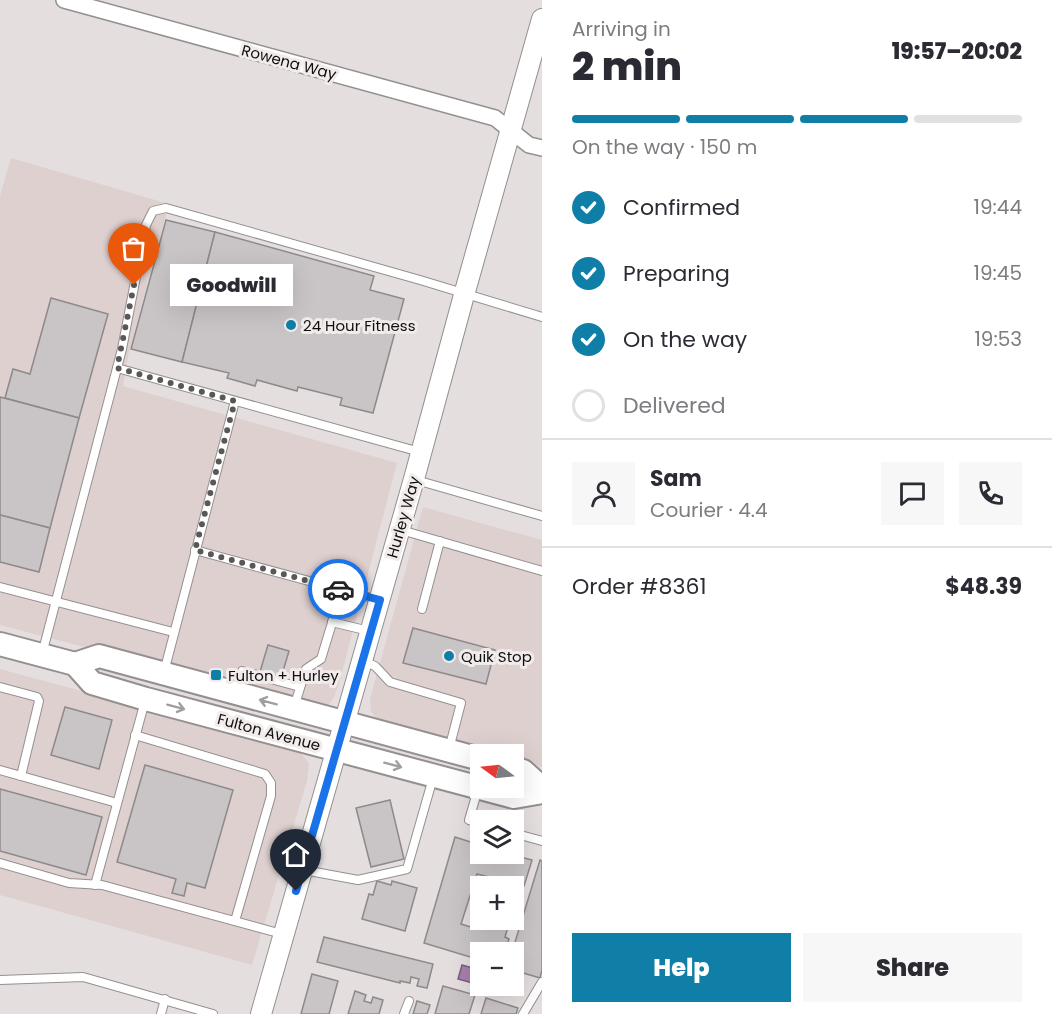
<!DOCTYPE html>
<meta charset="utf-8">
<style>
body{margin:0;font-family:Poppins,sans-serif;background:#f7f7f7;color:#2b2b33;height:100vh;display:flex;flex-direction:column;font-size:22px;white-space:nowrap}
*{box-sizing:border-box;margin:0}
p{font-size:20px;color:#7c7c81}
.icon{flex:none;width:33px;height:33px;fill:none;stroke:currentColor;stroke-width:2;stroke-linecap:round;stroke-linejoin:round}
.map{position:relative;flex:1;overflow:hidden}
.sheet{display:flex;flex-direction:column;background:#fff;width:510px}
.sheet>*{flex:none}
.needle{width:39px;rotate:285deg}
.fabs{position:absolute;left:470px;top:744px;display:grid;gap:12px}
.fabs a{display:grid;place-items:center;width:54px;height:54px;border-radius:0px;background:#fff;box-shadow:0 6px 24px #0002;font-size:30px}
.pin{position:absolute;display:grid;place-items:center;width:51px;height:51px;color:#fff;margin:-62px -26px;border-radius:50% 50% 50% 0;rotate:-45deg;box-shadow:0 0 6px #0007}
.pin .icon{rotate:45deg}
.courier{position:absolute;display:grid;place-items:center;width:60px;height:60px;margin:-30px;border:4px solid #1a73e8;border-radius:50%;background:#fff;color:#222;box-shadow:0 2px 8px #0007}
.bubble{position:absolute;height:42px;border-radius:0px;background:#fff;box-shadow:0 6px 24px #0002;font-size:20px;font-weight:800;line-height:42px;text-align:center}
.head em{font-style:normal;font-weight:800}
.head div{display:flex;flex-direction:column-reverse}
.head{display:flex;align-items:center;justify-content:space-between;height:102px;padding:0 30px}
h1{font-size:39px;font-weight:800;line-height:45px}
.bar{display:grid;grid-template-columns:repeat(4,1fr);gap:9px 6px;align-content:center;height:72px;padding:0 30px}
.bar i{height:8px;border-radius:4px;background:#e1e1e2}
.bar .selected{background:#107fa7}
.bar p{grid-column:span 4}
.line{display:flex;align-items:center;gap:15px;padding:0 30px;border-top:2px solid #e1e1e2}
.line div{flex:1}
.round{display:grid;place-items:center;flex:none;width:63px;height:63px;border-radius:0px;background:#f7f7f7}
ol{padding:0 30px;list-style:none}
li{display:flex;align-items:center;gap:18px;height:66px}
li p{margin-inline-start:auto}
li .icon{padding:6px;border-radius:50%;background:#107fa7;color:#fff;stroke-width:4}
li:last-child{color:#7c7c81}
li i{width:33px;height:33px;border:3px solid #e1e1e2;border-radius:50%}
.action{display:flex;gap:12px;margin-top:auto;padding:12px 30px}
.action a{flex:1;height:69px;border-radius:0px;background:#107fa7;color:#fff;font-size:24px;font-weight:800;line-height:69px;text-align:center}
.action a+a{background:#f7f7f7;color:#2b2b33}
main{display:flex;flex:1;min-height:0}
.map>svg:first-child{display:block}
</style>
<main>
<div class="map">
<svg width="542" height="1014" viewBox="0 0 542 1014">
<rect width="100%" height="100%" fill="#e4dfde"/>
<g fill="#ded0cf">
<polygon points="11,158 169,204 128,356 123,386 397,463 339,684 334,697 328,705 322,707 279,698 0,625 0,196"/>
<polygon points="423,507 542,540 542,767 513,759 513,754 496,754 385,725 376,719 371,711 370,699"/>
<polygon points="0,669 293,748 301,753 309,764 307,781 252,965 0,895"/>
</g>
<polygon fill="#a781ae" stroke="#7a5f7e" stroke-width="1.5" points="462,965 480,970 480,985 458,979"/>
<g fill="#c9c4c6" stroke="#8e898b" stroke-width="1.5">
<polygon points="166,220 215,232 182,362 131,349"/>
<polygon points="215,232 374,276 370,290 404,299 373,413 340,405 342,398 298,387 297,391 257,380 255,386 227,378 229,373 182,362"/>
<polygon points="51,298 108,314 79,418 5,398 13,369 30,374"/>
<polygon points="0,397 79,418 50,528 0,515"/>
<polygon points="0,515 50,528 39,572 0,562"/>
<polygon points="413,628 495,650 486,684 403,663"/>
<polygon points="268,645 289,651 280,681 259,675"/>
<polygon points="65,707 112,720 99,769 51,755"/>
<polygon points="145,765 233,790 205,888 187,883 184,896 172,893 176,879 117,862"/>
<polygon points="0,789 102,817 86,875 0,851"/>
<polygon points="390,800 404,859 371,867 356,808"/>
<polygon points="455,837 480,845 480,854 509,854 532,860 524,886 520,885 513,909 513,886 486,886 489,877 477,874 461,924 474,928 480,907 480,920 510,920 505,937 509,939 505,952 480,952 480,960 424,943"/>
<polygon points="540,860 542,861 542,970 540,978 513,970 512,952"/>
<polygon points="377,881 391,885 392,881 417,888 405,931 362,919 369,894 373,895"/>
<polygon points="324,937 433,964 427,988 417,986 419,979 411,977 410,983 400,981 400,983 317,962"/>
<polygon points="312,974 338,981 329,1014 301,1014"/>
<polygon points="443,986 475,995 469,1014 435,1014"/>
<polygon points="355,991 366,995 364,1001 371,1003 373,997 383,1000 379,1014 348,1014"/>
<polygon points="486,998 518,1008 516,1014 481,1014"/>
<polygon points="417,1001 430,1005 427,1014 413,1014"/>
</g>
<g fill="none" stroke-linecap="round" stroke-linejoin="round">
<g stroke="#959090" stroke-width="10">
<g id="service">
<polyline points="117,368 420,452"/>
<polyline points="416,480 542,516"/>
<polyline points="401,530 542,571"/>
<polyline points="195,550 379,600"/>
<polyline points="0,587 173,632"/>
<polyline points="422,609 440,541"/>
<polyline points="332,622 369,631"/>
<polyline points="42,654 122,349 146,225 153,211 166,208 420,280 542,317"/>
<polyline points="363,661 375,666 390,682 461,703 449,749"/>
<polyline points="164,672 235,401"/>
<polyline points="0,687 37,697 39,701 21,776"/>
<polyline points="236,691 242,671 300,687"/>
<polyline points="294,707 306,669 321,659 342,590"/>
<polyline points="135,735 265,774 271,783 271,796 235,921"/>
<polyline points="0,770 117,803"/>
<polyline points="478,789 469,820 480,824"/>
<polyline points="513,833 542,841"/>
<polyline points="0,863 69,883 102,885 282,934"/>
<polyline points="304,870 358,880 407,869 433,778"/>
<polyline points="95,885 145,701"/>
<polyline points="0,980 83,977 213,1014"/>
<polyline points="161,1014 165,999"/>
<polyline points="404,1014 409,1001"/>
<polyline points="523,1014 542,982"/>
</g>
</g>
<g stroke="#959090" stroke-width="18">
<polyline id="minor" points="64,0 495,118 529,145 542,148"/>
</g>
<g stroke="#959090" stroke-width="22">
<polyline id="tertiary" points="261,1014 414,479 464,295 542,19"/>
</g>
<g stroke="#959090" stroke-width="26">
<g id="secondary">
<polyline points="0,644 75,664 92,683 146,699 514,797 542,792"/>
<polyline points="75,664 99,656 480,759"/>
<polyline points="513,768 523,771 542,788"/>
</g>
</g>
<use href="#service" stroke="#fff" stroke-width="8"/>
<use href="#minor" stroke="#fff" stroke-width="15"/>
<use href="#tertiary" stroke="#fff" stroke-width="20"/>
<use href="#secondary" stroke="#fff" stroke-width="22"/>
</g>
<defs><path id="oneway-shaft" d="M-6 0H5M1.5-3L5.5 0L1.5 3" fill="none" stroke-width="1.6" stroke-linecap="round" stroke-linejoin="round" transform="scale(1.5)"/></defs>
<g stroke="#9f9f9f">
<use href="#oneway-shaft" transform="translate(268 702) rotate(-165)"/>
<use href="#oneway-shaft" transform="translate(176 707) rotate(15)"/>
<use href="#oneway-shaft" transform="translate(393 765) rotate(15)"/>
</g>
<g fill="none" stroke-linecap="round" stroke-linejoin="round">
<polyline stroke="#5a5857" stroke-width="6" stroke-dasharray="0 10.8" points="134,285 117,368 235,401 195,550 338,589"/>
<polyline stroke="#1a73e8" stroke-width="8" points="296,891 380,600 338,589"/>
</g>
<g fill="#107fa7" stroke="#f1eceb" stroke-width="2">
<circle cx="291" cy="325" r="6"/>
<circle cx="449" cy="656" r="6"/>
<rect x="210" y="669" width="12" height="12" rx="3"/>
</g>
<g text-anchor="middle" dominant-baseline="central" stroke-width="6" stroke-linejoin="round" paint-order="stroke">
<g font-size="15" fill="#100f0f" stroke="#f1eceb">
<text transform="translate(289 62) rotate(15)">Rowena Way</text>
<text transform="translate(403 517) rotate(-74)">Hurley Way</text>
<text transform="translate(269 732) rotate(15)">Fulton Avenue</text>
</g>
<g font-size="15" fill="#100f0f" stroke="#f1eceb" text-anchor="start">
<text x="303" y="325">24 Hour Fitness</text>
<text x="461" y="656">Quik Stop</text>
<text x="228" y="675">Fulton + Hurley</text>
</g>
</g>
</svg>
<div class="fabs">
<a><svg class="needle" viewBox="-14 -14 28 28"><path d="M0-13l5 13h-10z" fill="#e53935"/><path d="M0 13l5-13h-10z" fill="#7c7c81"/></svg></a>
<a><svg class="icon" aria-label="layers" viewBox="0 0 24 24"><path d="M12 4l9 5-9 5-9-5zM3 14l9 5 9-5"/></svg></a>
<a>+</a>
<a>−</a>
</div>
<div class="pin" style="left:134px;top:285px;background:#ea580c"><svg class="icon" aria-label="bag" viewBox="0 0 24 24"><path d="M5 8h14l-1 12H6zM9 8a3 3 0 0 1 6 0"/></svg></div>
<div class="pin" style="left:296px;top:891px;background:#1f2937"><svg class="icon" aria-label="home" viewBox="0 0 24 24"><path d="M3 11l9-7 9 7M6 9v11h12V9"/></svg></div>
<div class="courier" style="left:338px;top:589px"><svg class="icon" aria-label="car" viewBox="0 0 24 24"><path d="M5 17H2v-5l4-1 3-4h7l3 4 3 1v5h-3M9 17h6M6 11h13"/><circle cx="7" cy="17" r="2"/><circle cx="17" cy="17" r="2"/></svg></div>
<div class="bubble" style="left:170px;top:264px;width:123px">Goodwill</div>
</div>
<section class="sheet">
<div class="head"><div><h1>2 min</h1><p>Arriving in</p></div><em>19:57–20:02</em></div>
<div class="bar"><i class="selected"></i><i class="selected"></i><i class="selected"></i><i></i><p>On the way · 150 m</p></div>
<ol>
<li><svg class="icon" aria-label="check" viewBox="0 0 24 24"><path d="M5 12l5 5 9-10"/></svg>Confirmed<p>19:44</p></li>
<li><svg class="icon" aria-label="check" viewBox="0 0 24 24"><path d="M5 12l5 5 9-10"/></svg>Preparing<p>19:45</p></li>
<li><svg class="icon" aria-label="check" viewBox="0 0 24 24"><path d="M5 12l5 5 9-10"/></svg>On the way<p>19:53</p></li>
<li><i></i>Delivered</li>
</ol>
<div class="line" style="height:108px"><a class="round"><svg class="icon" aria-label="person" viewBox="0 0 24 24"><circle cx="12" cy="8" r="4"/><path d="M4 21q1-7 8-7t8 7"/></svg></a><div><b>Sam</b><p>Courier · 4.4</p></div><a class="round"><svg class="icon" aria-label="chat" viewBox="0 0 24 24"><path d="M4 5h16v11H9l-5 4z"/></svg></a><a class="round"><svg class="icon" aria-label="phone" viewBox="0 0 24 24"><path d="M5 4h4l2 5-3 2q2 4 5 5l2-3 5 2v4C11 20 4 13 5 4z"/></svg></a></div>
<div class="line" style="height:78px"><div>Order #8361</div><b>$48.39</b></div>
<div class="action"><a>Help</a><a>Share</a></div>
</section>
</main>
